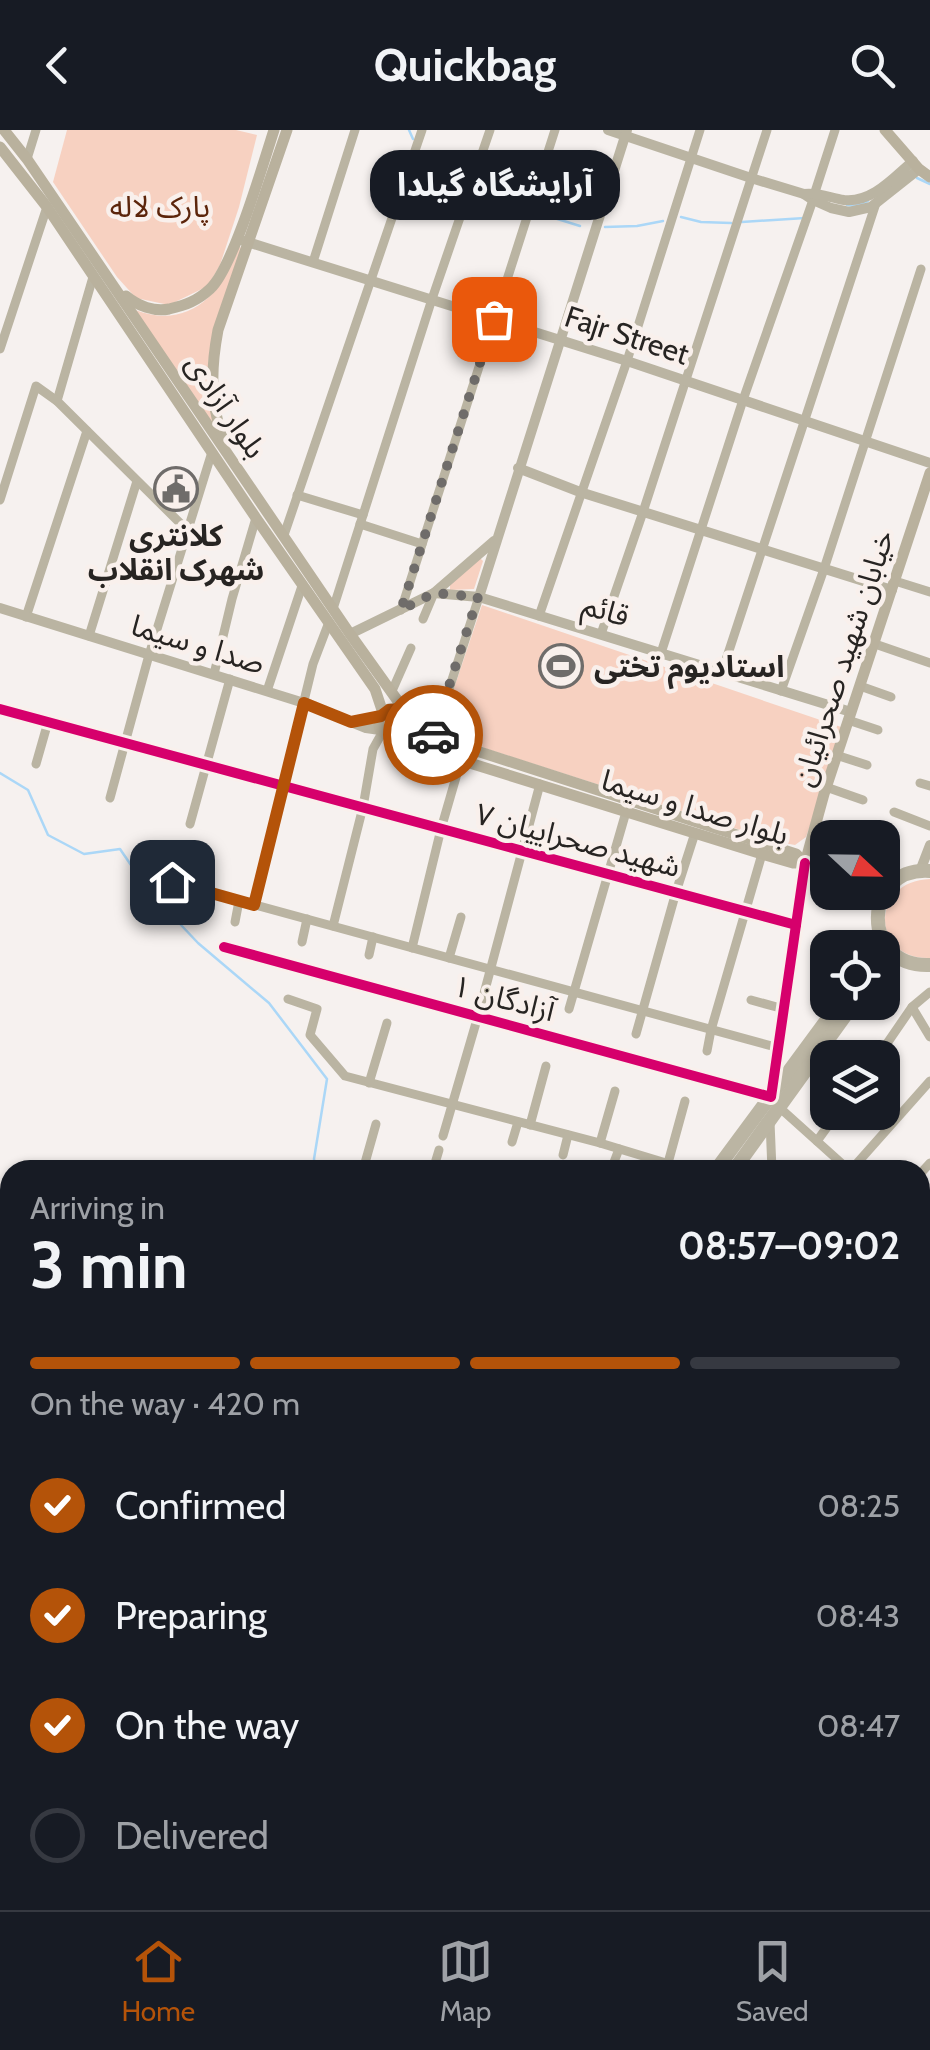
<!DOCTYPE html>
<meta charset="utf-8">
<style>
body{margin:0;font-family:Cabin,"Noto Sans Arabic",sans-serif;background:#242831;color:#f1f3f6;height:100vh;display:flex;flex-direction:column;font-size:38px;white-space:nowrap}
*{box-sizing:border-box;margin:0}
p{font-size:32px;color:#9ea1a6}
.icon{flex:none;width:55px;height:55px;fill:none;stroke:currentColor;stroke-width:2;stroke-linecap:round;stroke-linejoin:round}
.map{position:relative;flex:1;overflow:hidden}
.drawer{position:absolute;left:0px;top:1030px;width:930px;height:750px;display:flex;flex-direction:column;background:#171b24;border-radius:30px 30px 0 0;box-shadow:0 2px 8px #0004}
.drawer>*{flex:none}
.needle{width:65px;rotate:112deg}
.controls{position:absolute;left:810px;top:690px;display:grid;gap:20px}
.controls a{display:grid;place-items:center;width:90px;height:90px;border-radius:20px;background:#171b24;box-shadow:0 2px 8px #0004;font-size:50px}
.pin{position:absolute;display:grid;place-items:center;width:85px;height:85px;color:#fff;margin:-42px;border-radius:20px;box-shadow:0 5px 15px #0006}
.courier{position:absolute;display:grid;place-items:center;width:100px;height:100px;margin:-50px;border:8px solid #b45309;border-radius:50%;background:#fff;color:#222;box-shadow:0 2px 12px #0007}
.bubble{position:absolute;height:70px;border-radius:30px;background:#171b24;box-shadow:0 2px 8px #0004;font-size:32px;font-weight:800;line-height:70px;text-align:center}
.headline em{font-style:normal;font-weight:800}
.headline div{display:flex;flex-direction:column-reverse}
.headline{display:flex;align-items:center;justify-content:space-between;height:170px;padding:0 30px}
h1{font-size:65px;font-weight:800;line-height:75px}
.bar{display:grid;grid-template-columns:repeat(4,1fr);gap:15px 10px;align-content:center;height:120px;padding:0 30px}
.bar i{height:12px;border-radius:8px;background:#363941}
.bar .on{background:#b45309}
.bar p{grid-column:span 4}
ol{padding:0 30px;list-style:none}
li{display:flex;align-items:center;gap:30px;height:110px}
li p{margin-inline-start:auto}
li .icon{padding:10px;border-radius:50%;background:#b45309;color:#fff;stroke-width:4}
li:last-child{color:#9ea1a6}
li i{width:55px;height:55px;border:5px solid #363941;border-radius:50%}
header{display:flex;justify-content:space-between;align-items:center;height:130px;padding:0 30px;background:#171b24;font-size:45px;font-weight:800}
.dock{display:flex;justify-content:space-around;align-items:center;height:140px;border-top:2px solid #363941;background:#171b24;font-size:28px;color:#9ea1a6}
.dock a{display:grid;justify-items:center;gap:5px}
.dock .on{color:#b45309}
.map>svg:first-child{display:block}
</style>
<header><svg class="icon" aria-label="back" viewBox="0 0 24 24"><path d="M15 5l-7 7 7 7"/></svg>Quickbag<svg class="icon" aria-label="search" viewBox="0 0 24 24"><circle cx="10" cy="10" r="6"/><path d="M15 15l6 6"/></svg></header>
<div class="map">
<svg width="930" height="1780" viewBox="0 0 930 1780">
<rect width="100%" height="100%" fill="#f6f1ef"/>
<g fill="#f7d1c1">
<polygon points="67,0 236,0 257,5 239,77 220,135 208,156 169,175 136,168 117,147 53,52"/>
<path d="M239,117L242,118C226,165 202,215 209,267C210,277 213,288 216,298L135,180C188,200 222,165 239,117Z"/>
<polygon points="480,428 483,431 474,459 450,460 450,455"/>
<polygon points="482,475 844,598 806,707 795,715 778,712 487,619 441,597"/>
<path d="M930,749V828C871,830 869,751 930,749Z"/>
</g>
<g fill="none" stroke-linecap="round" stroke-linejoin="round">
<g stroke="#abd7f7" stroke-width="2.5">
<polyline points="409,0 413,9"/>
<polyline points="420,25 462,59"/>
<polyline points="917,48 930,54"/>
<polyline points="473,66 479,70 522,79"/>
<polyline points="847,75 855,76 868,71"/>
<polyline points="535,82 580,96"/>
<polyline points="681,87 701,92 731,93"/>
<polyline points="742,92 805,88"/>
<polyline points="605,97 637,96 663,91"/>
<polyline points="0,643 28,660 48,705 84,724 120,719 148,760 198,813 269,873 327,949 314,1029 316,1040"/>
<polyline points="0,1671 10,1672"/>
</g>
<g stroke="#bab4a2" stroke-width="9">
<polyline points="27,29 36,0"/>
<polyline points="815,62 835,0"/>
<polyline points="313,132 355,0"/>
<polyline points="0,219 47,77"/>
<polyline points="57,271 93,147"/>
<polyline points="297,365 363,385"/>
<polyline points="0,370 36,256 57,271 187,400"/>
<polyline points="360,394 422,414"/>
<polyline points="284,405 422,0"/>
<polyline points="895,451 930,462"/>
<polyline points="333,479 432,169 490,0"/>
<polyline points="401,480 555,0"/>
<polyline points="539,486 627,231 700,0"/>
<polyline points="26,487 87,301"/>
<polyline points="423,489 434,463"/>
<polyline points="601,504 643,382 767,0"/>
<polyline points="89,506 137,351"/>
<polyline points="875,514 930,533"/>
<polyline points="661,523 743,270 813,70"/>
<polyline points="722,542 876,73"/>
<polyline points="214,544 232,469 256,388"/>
<polyline points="860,556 891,567"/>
<polyline points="267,561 302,456"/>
<polyline points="392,561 411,518"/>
<polyline points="781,561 824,439 921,139"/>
<polyline points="0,579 796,795"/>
<polyline points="848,590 878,600"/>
<polyline points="434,605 479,467"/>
<polyline points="836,625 867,635"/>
<polyline points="36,634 48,592"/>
<polyline points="920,653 930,656"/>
<polyline points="826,657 863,670"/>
<polyline points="110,668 149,525 212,322"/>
<polyline points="894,682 930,696"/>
<polyline points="190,694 230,549"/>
<polyline points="171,752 779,918"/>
<polyline points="254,775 313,534 329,492"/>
<polyline points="235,792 239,771"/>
<polyline points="333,796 363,677 373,619 382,603"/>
<polyline points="302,812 307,789"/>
<polyline points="224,817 771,967"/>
<polyline points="412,818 441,699 461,630"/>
<polyline points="369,825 373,807"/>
<polyline points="449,828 461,787"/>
<polyline points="288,869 317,879 310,905 345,946 600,1013 689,1040"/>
<polyline points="751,870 784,879"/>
<polyline points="912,877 930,907"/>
<polyline points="569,879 626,682"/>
<polyline points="636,904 676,762 695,703"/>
<polyline points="707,921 711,900 762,724"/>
<polyline points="877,928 912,877 930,862"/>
<polyline points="369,953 387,893"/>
<polyline points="780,978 849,1040"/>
<polyline points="770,992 772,1040"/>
<polyline points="530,995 546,936"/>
<polyline points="443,1006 478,886 540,654"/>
<polyline points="817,1011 838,982"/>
<polyline points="512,1012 518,992"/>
<polyline points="600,1013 615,961"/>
<polyline points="563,1025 568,1005"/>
<polyline points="668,1033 685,971"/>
<polyline points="363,1040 376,994"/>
<polyline points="433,1040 439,1020"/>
<polyline points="611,1040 619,1019"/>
<polyline points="851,1040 930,951"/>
<polyline points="920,1044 930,1033"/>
<polyline points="920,1107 930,1118"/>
<polyline points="920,1153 930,1142"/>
<polyline points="920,1240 930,1229"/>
<polyline points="924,1312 930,1304"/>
<polyline points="0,1347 10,1352"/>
<polyline points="0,1368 10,1374"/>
<polyline points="1,1423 8,1408"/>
<polyline points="0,1453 10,1459"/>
<polyline points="0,1615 10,1620"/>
<polyline points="0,1630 10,1636"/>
<polyline points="0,1694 7,1692 10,1684"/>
<polyline points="920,1715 930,1705"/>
<polyline points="216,1770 232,1780"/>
<polyline points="426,1770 448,1780"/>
<polyline points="609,1770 627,1780"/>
<polyline points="708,1770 712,1780"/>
<polyline points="419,1780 420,1778"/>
<polyline points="465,1780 470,1770"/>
<polyline points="537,1780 539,1778"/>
<polyline points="777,1780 781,1770"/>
</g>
<g stroke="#bab4a2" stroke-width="10">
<polyline points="608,0 751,48 804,64 813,70 831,78 849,82 871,77 919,39"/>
<path d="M804,64C819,62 830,68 844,70C872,73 893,48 913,31"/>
<polyline points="241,110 627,231 930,333"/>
<polyline points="518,338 580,362 892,460"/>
<polyline points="434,463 494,411"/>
<polyline points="479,467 627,0"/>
<polyline points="0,478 304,573 366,598 380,600"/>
<polyline points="350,504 434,463 479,467 851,582"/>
<polyline points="920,741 930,715"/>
<polyline points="772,961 805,733"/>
<polyline points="920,1097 930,1090"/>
<polyline points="920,1208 930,1214"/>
<polyline points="607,1780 609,1770"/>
</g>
<g stroke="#b9b19d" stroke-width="11">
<polyline points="4,0 27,29 350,504 405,581"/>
<polyline points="885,0 919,39 930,47"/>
<polyline points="0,17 47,77 256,388 375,559 383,583"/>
<path d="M126,166C138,176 154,182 169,179C186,175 197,171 210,159C233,138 263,34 274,0"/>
<path d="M222,306C210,271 211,237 218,200L287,0"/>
<path d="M389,579C410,578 425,593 406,610L391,608L380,600C377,590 380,583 389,579Z"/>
<polyline points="415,593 449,612 796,724 805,733 828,741"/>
<polyline points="402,610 444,625 762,724 793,733 805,733"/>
<polyline points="805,733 824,664 930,343"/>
<polyline points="920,1675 930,1685"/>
<polyline points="920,1691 930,1701"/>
</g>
<g stroke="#bbb5a3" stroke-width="14">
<path d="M930,741C862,736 859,838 930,835"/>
<polyline points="716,1040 840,872"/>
<polyline points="734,1040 855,872"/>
<polyline points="238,1780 243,1770"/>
<polyline points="251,1780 257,1770"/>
</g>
<g stroke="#f9f0ec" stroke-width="16">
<g id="cycleway">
<polyline points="0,579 796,795"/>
<polyline points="224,817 771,967 805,733"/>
</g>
</g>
<use href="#cycleway" stroke="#d6006c" stroke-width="10"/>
</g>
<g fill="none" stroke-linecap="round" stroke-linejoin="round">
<polyline stroke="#6f6c6a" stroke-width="10" stroke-dasharray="0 18" points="433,605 478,467 434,463 401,480 494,189"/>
<polyline stroke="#b45309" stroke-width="12" points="172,752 254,775 304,573 351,592 381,586 389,580 400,579 408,583 415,593 433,605"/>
</g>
<defs>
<g id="civic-ring" transform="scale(2.25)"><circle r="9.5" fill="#f9f0ec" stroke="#6f6c6a" stroke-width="1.5"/><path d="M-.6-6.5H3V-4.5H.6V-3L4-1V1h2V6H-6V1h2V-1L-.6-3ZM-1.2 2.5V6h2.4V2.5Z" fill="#6f6c6a"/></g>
<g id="stadium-ring" transform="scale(2.25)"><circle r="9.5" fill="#f9f0ec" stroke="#6f6c6a" stroke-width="1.5"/><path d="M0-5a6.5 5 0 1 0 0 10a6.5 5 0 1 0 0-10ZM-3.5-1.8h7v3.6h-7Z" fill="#6f6c6a"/></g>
</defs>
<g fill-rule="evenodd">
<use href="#civic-ring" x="176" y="359"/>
<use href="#stadium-ring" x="561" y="536"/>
</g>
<g text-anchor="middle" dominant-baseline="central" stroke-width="9" stroke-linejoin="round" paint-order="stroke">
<g font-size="30" fill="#5c250b" stroke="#f9f0ec">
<text x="160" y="76">پارک لاله</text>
</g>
<g font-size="30" fill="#272422" stroke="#f9f0ec">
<text transform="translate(627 205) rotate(18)">Fajr Street</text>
<text transform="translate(226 276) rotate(56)">بلوار آزادی</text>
<text transform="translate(606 480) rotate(17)">قائم</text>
<text transform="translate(198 514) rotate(17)">صدا و سیما</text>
<text transform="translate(843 528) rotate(-72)">خیابان شهید صحرائیان</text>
<text transform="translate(695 677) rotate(17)">بلوار صدا و سیما</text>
<text transform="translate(578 710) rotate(15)">شهید صحراییان ۷</text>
<text transform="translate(504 868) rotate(15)">آزادگان ۱</text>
</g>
<g font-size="30" font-weight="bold" fill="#272422" stroke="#f9f0ec">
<text x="176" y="405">کلانتری<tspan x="176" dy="34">شهرک انقلاب</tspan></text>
<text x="594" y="536" text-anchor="start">استادیوم تختی</text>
</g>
</g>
</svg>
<div class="controls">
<a><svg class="needle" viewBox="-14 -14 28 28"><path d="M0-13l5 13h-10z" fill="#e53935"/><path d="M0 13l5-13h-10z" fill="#9ea1a6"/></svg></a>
<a><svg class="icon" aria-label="locate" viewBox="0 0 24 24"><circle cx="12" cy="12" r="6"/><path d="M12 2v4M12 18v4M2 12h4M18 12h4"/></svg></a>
<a><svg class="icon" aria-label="layers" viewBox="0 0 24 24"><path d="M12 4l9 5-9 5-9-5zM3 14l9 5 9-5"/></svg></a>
</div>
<div class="pin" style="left:494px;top:189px;background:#ea580c"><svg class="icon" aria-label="bag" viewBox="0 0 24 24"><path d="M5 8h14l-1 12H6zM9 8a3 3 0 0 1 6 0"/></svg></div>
<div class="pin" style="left:172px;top:752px;background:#1f2937"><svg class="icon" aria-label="home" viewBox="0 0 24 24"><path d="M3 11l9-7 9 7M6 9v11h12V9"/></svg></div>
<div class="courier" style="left:433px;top:605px"><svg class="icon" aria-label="car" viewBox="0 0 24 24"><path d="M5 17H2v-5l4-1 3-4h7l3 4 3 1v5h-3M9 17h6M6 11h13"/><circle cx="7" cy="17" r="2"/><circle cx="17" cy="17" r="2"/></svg></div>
<div class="bubble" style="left:370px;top:20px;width:250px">آرایشگاه گیلدا</div>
<section class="drawer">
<div class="headline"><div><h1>3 min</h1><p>Arriving in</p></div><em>08:57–09:02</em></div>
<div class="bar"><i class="on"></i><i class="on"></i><i class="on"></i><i></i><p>On the way · 420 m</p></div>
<ol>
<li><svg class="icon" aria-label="check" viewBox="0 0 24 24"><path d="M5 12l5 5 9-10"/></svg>Confirmed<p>08:25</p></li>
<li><svg class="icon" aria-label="check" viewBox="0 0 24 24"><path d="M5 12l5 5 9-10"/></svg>Preparing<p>08:43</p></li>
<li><svg class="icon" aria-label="check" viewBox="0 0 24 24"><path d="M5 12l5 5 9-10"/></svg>On the way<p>08:47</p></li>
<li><i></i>Delivered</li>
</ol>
</section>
</div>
<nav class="dock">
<a class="on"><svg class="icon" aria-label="home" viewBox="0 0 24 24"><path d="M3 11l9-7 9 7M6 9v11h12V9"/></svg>Home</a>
<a><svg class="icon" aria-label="map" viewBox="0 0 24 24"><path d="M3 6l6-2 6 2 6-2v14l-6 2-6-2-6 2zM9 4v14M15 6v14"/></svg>Map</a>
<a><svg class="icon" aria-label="saved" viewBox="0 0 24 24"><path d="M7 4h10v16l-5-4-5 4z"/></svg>Saved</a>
</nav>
